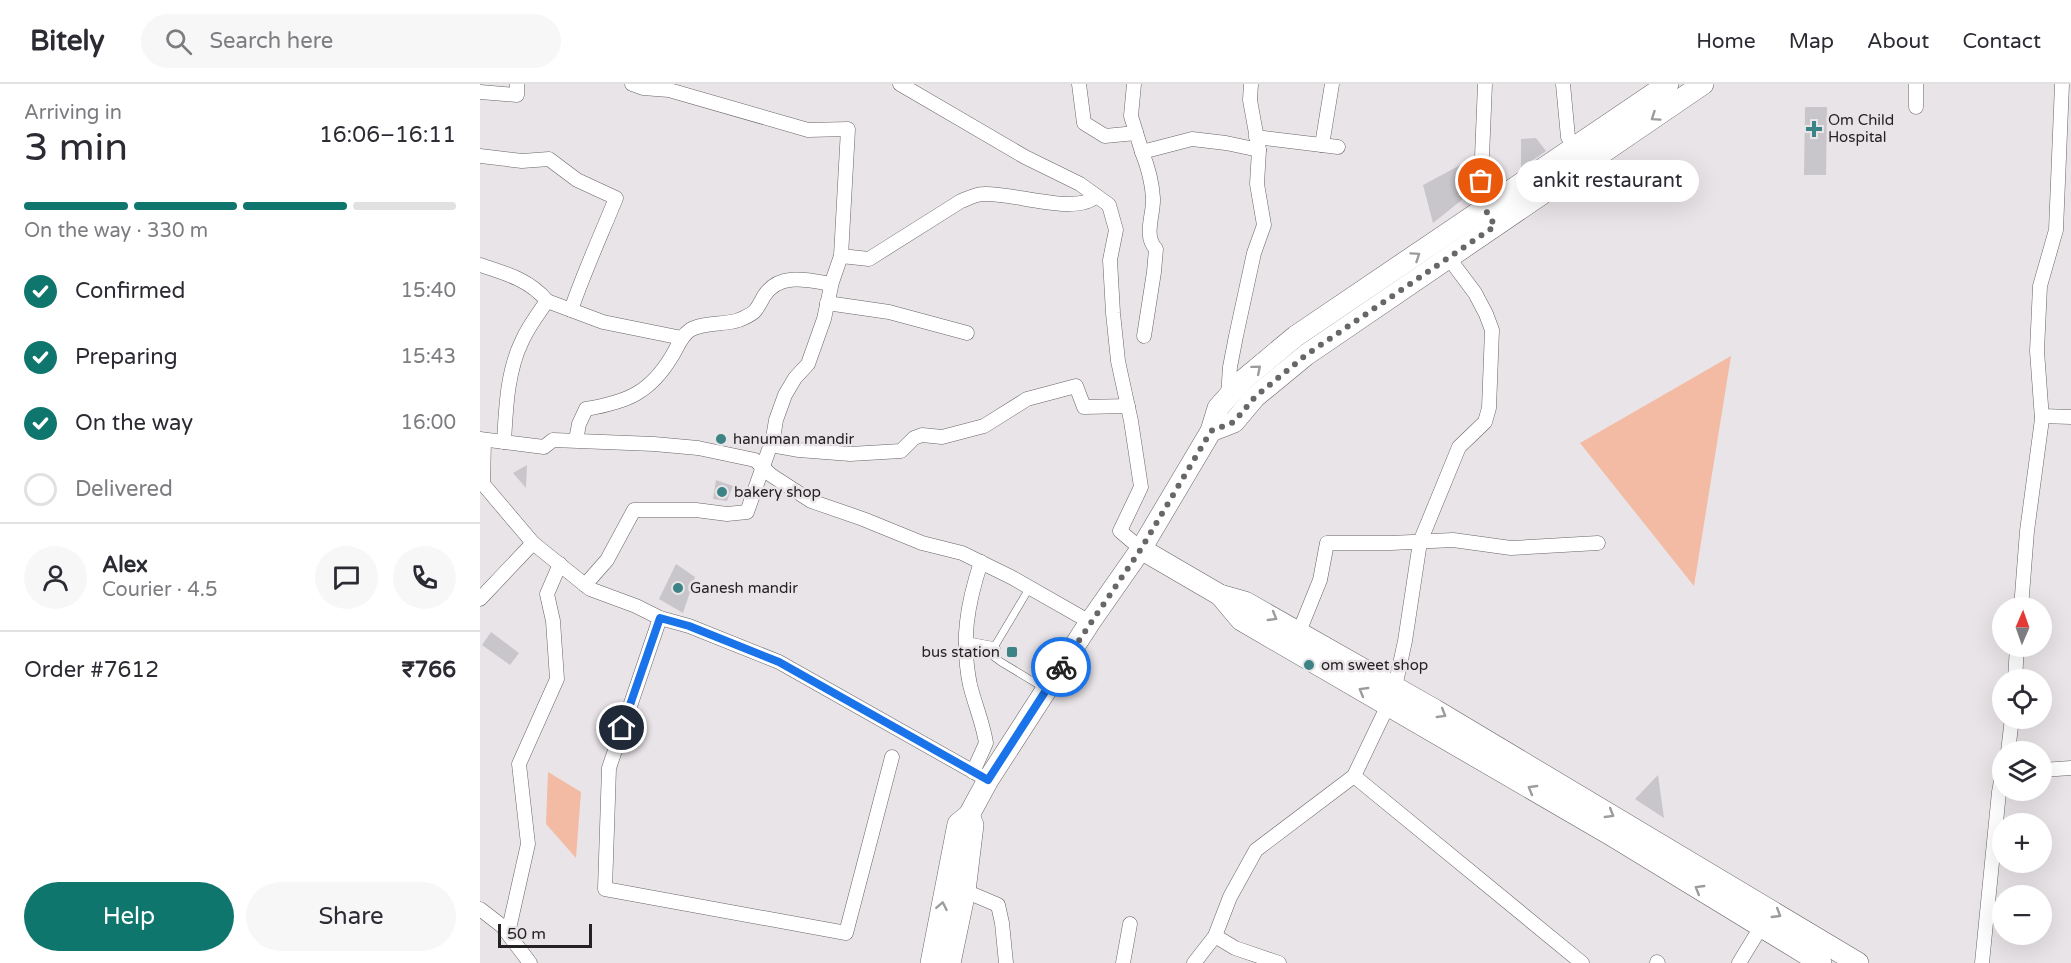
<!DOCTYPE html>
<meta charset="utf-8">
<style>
body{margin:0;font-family:"Varela Round",sans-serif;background:#f7f7f7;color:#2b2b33;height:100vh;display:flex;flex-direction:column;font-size:22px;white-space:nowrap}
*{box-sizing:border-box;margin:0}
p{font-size:20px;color:#7c7c81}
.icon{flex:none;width:33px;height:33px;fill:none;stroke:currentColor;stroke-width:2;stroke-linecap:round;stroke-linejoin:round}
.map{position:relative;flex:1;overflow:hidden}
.panel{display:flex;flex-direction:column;background:#fff;width:480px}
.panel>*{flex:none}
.needle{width:39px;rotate:2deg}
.tools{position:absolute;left:1512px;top:513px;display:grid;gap:12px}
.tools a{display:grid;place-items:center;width:60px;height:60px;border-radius:50%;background:#fff;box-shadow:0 6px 24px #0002;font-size:30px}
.scale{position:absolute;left:18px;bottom:15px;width:94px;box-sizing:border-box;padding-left:6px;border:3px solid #242223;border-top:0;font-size:16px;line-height:21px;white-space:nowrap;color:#242223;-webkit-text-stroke:4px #e9e4e7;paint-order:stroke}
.pin{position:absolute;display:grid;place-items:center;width:51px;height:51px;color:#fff;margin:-26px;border:3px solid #fff;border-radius:50%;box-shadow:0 2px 6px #0007}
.courier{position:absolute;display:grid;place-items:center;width:60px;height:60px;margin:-30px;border:4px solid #1a73e8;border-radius:50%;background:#fff;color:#222;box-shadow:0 2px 8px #0007}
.bubble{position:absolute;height:42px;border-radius:21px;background:#fff;box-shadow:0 6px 24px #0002;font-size:20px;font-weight:600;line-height:42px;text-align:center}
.head em{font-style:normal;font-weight:600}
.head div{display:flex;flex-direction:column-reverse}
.head{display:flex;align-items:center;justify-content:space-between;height:102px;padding:0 24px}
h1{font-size:39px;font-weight:600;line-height:45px}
.bar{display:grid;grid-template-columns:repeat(4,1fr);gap:9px 6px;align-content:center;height:72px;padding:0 24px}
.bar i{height:8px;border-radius:4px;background:#e1e1e2}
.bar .selected{background:#0f766e}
.bar p{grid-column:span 4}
.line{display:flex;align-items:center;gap:15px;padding:0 24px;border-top:2px solid #e1e1e2}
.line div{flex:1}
.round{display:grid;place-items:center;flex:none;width:63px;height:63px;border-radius:32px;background:#f7f7f7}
ol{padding:0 24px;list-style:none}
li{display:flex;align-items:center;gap:18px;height:66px}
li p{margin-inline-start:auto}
li .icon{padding:6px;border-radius:50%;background:#0f766e;color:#fff;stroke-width:4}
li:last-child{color:#7c7c81}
li i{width:33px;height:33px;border:3px solid #e1e1e2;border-radius:50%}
.primary-button{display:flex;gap:12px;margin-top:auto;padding:12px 24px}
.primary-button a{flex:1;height:69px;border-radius:36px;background:#0f766e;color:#fff;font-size:24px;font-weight:600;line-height:69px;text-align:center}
.primary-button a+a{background:#f7f7f7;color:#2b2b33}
header{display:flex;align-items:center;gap:36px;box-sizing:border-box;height:84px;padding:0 30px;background:#fff;border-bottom:2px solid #e1e1e2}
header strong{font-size:28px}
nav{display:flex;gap:33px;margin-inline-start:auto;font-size:21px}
.search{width:420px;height:54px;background:#f7f7f7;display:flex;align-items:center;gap:15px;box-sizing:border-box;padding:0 21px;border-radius:33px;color:#7c7c81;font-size:22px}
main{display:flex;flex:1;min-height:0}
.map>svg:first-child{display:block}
</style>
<header>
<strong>Bitely</strong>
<div class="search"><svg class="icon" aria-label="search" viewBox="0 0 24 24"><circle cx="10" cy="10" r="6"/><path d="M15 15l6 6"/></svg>Search here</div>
<nav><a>Home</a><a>Map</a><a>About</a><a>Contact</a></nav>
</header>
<main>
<section class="panel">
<div class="head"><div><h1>3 min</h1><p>Arriving in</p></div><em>16:06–16:11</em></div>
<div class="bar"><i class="selected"></i><i class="selected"></i><i class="selected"></i><i></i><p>On the way · 330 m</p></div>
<ol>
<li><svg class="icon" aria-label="check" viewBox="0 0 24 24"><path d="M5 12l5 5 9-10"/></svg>Confirmed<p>15:40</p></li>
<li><svg class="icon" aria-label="check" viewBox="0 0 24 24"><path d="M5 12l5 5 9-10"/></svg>Preparing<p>15:43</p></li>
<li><svg class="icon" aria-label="check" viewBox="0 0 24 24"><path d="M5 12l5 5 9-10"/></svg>On the way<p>16:00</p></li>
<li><i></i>Delivered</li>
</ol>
<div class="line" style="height:108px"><a class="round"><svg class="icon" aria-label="person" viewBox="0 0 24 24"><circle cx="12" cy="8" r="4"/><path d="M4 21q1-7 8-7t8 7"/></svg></a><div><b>Alex</b><p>Courier · 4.5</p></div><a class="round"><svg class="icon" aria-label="chat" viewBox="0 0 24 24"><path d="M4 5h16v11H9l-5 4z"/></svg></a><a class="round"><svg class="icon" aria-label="phone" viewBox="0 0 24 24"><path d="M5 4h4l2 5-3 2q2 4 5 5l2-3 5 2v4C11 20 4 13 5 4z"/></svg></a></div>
<div class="line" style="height:78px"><div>Order #7612</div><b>₹766</b></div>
<div class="primary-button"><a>Help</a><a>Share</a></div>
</section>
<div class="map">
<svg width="1591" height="879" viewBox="0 0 1591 879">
<rect width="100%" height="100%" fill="#e9e4e7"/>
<g fill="#f3bba4">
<polygon points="1251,272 1214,502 1100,359"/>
<polygon points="68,688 101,708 96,774 66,740"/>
</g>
<g fill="#c8c6ca">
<polygon points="1325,23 1347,23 1346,91 1324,91"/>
<polygon points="1056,54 1066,67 1041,84 1041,55"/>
<polygon points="986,78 988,111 953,139 943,101"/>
<polygon points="47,381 46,404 33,389"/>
<polygon points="236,396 253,402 247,417 233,415"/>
<polygon points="196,480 215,493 203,529 179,515"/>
<polygon points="11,548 39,569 30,581 2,561"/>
<polygon points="1178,691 1184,734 1155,715"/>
</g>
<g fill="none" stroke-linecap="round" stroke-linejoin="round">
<g stroke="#686466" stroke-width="8">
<polyline id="lane" points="550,503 513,565 514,573 521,578 564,604"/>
</g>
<g stroke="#686466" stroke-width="15">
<g id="street">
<polyline points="420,0 545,73 600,100 629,121 636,146 630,176 633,229 638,277 651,337 661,403 640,447 661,465"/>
<polyline points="599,0 604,39 625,52 656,49"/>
<polyline points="654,0 651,32 662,68 712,55 746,59 779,66"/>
<polyline points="1005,0 1001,97 1005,125 1007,129"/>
<polyline points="1083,0 1088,53 1094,64"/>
<polyline points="1436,0 1436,23"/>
<polyline points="0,8 37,11 37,0"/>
<polyline points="776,53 858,63"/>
<polyline points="842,61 852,0"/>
<path d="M662,68C668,83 672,97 673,114C674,130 663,152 676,165L674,188L664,252"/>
<path d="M0,72L42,77L69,75L97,96L136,114C121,151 104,188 91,226"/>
<path d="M361,172L389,175L481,117C489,114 496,110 504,110C532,108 596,132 616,112"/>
<path d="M0,181C25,189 50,196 67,217"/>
<polyline points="347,219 409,228 487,249"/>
<polyline points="748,312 750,283 756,252 774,169 784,141 777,100 779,66 770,16 771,0"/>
<polyline points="1562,332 1591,333"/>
<polyline points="0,355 64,363 73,356 174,360 218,364 275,376 291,391 331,417 383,435 442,459 482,469 531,493 610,538"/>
<polyline points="4,356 3,400 53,459 110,505 156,522 180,534 209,542 299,578 508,696"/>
<path d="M96,356L99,340L106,325C147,318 170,309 192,272C197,264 201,252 210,246C223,238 244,241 259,236C276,229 276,227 284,212C299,188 328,196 351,200"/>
<path d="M24,358C26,324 27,288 42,257C48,243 58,230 67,217L123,238L202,254"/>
<polyline points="291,361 319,366 370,370 421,367 434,354 442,351 462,353 504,342 547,315 596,302 604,323 648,322"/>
<polyline points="105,501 127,476 154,426 216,426 247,430 267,428 293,354 296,336 305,311 315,294 328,280 344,235 352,198 361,172 368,45 328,46 189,6 163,4 152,0"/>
<polyline points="0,515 53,459"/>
<polyline points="1541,524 1547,447 1562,335 1557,267 1560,202 1576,146 1582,0"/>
<polyline points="180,534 129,684 125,805 366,849 412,673"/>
<polyline points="819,548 840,496 847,459 911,459 973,456 1031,464 1118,459"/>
<polyline points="486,560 513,565"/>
<polyline points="1535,596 1537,562"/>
<polyline points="915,603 925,557 940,458 979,363 1005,338 1009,324 1012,246 1006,230 995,209 968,173"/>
<polyline points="1528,668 1532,634"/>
<polyline points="1562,686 1591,684"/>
<path d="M493,688L506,659C503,639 495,621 490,601C481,556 487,521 501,478"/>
<polyline points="874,692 1102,879"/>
<polyline points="485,807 518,821 522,839 526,879"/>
<polyline points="0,825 22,842 50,879"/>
<polyline points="28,849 48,760 39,680 77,595 73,537 67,510 80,480"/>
<polyline points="735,852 755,864 799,879"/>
<polyline points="1177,878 1178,879"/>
<polyline points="643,879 650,840"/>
<polyline points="714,879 735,852 750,813 776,766 874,692 908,621"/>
<polyline points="1259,879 1281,843"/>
<polyline points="1502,879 1519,708 1522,691"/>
</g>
</g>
<g stroke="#686466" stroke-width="22">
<g id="primary">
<polyline points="731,347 754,338 775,313 826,271 1223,0"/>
<polyline points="661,465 740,511 765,518 955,626 1378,879"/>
<polyline points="740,511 761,536 1131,751 1341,879"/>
<polyline points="451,879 478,740 489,731 508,696 610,538 661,465 731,347 738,324 762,297 816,252 1188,0"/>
<polyline points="470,879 485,807 493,741 489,731"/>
</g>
</g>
<use href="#lane" stroke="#fff" stroke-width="7"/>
<use href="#street" stroke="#fff" stroke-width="14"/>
<use href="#primary" stroke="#fff" stroke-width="21"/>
</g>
<defs><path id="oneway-chevron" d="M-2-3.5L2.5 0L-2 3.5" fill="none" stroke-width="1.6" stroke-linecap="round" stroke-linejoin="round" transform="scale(1.5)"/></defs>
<g stroke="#9c9c9c">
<use href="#oneway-chevron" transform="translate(1175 33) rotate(146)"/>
<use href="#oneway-chevron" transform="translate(936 172) rotate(-34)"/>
<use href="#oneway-chevron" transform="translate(777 285) rotate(-40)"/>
<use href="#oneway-chevron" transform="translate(793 533) rotate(30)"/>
<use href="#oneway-chevron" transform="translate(883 607) rotate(-150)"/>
<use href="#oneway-chevron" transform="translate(962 630) rotate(31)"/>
<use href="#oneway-chevron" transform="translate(1052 705) rotate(-150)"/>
<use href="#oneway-chevron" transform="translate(1130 730) rotate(31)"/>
<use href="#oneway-chevron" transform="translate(1219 805) rotate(-149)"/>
<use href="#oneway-chevron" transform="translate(462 822) rotate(-79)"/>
<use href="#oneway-chevron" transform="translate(1297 830) rotate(31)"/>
</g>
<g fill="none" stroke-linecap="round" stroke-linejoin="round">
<polyline stroke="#696668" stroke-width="6" stroke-dasharray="0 10.8" points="581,583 661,465 731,347 754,338 775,313 826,271 1015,142 1005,125 1001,97"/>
<polyline stroke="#1a73e8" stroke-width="8" points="142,644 180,534 209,542 299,578 508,696 581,583"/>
</g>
<g fill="#3b8384" stroke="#e9e4e7" stroke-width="2">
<path d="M1331 36h6v6h6v6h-6v6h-6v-6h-6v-6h6z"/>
<circle cx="241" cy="355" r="6"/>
<circle cx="242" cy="408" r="6"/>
<circle cx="198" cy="504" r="6"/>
<rect x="526" y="562" width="12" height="12" rx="3"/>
<circle cx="829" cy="581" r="6"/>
</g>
<g text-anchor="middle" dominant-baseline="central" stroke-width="5" stroke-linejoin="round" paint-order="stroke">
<g font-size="15" fill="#242223" stroke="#e9e4e7" text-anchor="start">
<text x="1348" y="36">Om Child<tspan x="1348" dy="17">Hospital</tspan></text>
<text x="253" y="355">hanuman mandir</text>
<text x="254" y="408">bakery shop</text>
<text x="210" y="504">Ganesh mandir</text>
<text x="520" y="568" text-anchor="end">bus station</text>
<text x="841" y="581">om sweet shop</text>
</g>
</g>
</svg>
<div class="tools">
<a><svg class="needle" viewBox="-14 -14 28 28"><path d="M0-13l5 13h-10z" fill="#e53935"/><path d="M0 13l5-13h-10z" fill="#7c7c81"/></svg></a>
<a><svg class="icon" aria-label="locate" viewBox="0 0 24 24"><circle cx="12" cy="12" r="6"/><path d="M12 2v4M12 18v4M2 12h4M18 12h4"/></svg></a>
<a><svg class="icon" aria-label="layers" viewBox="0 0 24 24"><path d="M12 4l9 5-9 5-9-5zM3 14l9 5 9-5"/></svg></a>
<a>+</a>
<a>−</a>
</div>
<div class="scale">50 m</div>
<div class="pin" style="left:1001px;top:97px;background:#ea580c"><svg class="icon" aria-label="bag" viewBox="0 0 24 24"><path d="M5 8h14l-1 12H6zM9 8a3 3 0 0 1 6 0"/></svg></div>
<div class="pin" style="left:142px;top:644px;background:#1f2937"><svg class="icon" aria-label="home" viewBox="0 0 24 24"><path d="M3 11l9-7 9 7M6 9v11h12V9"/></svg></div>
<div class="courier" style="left:581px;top:583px"><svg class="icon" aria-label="bike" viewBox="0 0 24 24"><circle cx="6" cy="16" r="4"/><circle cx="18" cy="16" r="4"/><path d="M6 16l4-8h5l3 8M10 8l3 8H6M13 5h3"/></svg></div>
<div class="bubble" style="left:1036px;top:76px;width:183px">ankit restaurant</div>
</div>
</main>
